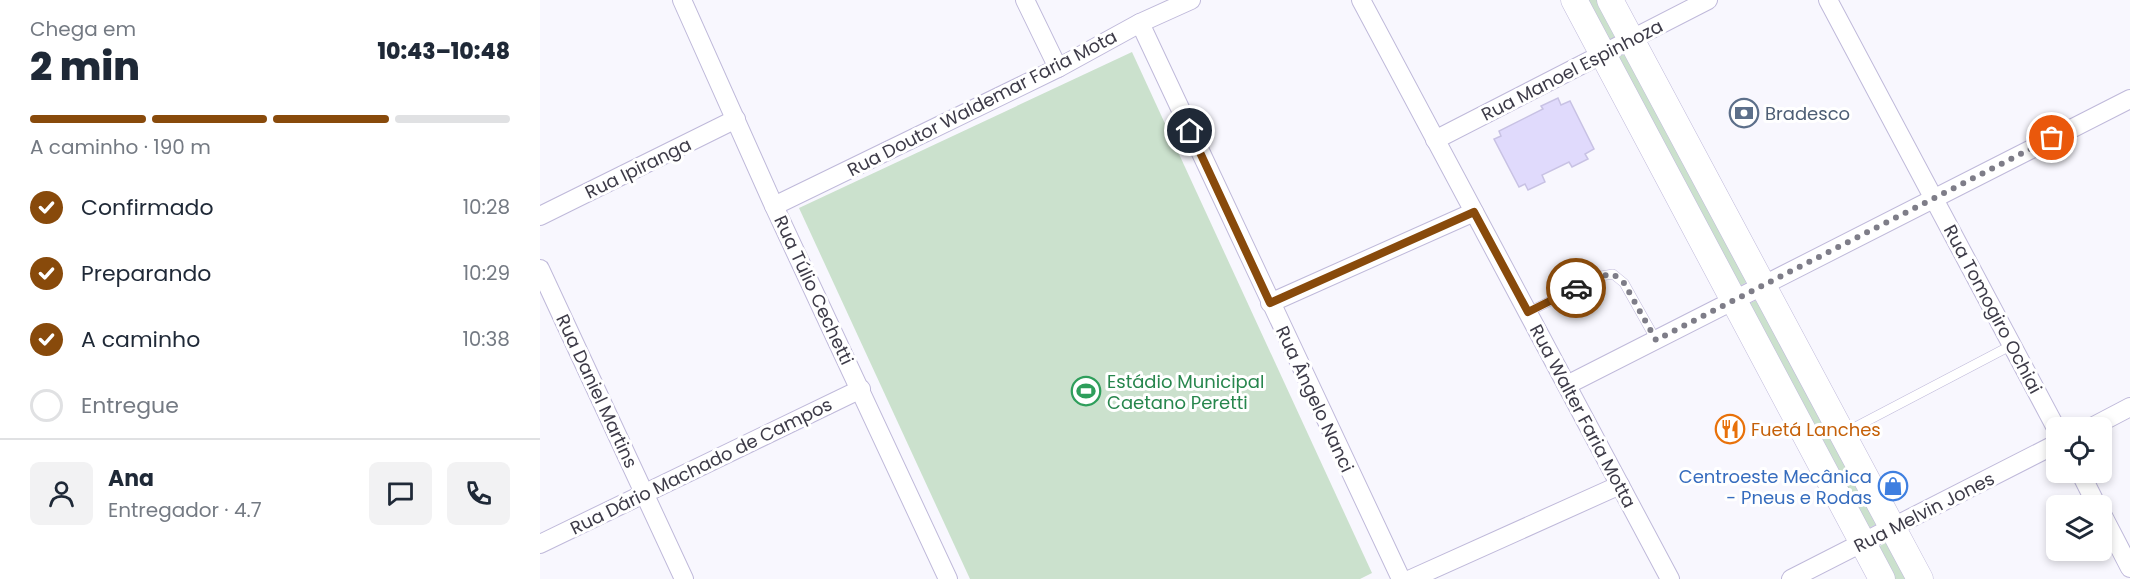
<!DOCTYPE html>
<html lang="pt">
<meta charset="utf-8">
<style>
body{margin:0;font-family:Poppins,sans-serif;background:#f2f2f3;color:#1f2937;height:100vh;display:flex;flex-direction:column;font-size:22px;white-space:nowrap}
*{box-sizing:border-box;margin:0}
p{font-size:20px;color:#747a83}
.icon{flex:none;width:33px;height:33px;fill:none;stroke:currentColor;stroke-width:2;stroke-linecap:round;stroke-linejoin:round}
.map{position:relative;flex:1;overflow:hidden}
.side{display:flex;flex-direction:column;background:#fff;width:540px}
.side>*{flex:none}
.fabs{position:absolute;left:1506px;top:417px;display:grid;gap:12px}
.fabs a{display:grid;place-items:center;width:66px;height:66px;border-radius:9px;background:#fff;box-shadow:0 3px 9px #0003;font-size:30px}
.pin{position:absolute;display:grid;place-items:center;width:51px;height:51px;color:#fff;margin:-26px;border:3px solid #fff;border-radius:50%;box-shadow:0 2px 6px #0007}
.courier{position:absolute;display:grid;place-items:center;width:60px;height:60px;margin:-30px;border:4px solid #884a0b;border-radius:50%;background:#fff;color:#222;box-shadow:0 2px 8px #0007}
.overview em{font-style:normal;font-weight:800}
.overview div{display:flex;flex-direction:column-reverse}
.overview{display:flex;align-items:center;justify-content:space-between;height:102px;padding:0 30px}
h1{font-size:39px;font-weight:800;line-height:45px}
.bar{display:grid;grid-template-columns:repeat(4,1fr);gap:9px 6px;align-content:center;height:72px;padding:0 30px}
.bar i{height:8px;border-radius:4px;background:#e0e1e3}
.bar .on{background:#884a0b}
.bar p{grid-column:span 4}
.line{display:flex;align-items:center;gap:15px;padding:0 30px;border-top:2px solid #e0e1e3}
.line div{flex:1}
.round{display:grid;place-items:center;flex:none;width:63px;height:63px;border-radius:9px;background:#f2f2f3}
ol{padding:0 30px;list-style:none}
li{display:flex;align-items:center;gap:18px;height:66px}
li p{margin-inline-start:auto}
li .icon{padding:6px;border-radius:50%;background:#884a0b;color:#fff;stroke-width:4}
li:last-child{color:#747a83}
li i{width:33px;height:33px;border:3px solid #e0e1e3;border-radius:50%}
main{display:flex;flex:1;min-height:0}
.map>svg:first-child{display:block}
</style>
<main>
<section class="side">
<div class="overview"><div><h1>2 min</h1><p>Chega em</p></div><em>10:43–10:48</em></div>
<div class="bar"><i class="on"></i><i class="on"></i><i class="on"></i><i></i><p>A caminho · 190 m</p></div>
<ol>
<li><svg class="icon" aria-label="check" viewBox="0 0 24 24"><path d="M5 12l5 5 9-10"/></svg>Confirmado<p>10:28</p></li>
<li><svg class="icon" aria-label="check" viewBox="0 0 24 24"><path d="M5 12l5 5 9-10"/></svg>Preparando<p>10:29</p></li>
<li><svg class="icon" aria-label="check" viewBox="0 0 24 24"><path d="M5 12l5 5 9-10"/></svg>A caminho<p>10:38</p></li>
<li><i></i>Entregue</li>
</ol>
<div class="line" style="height:108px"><a class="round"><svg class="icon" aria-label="person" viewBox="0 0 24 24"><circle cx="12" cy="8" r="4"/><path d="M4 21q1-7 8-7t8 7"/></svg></a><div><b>Ana</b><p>Entregador · 4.7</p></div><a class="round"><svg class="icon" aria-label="chat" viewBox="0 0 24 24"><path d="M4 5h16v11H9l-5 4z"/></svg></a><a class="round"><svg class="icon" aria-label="phone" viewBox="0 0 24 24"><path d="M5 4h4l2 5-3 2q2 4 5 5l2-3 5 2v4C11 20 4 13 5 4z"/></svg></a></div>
</section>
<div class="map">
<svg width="1590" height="579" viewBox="0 0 1590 579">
<rect width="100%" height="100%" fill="#f8f7fe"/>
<g fill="#cbe1cd">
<polygon points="1045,0 1059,0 1078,36 1067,41"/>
<polygon points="592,52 832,573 820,579 430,579 259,208"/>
<polygon points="1087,53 1209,281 1198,287 1076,58"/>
<polygon points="1219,299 1339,523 1327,529 1208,304"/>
<polygon points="1348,542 1368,579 1354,579 1337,547"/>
</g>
<polygon fill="#e0dafc" stroke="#c8c2e4" stroke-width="1.5" points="1018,98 1021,105 1030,101 1054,149 1045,154 1048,159 1032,167 1029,162 1002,175 1005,182 988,190 985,184 979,187 954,139 961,136 959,131 1003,109 1001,106"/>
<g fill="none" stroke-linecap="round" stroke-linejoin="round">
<g stroke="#bfb9da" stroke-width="10">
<g id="service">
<polyline points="988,312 1061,276 1073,274 1084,283 1116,340"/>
<polyline points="1304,433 1472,345"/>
</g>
</g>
<g stroke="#bfb9da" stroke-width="20">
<g id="minor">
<polyline points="142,0 234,206 408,579"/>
<polyline points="485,0 518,68"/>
<polyline points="821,0 1130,579"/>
<polyline points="1288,0 1516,428"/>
<polyline points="600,23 861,579"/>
<polyline points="895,140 1168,0"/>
<polyline points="234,206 518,68 600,23 651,0"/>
<polyline points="0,216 196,119"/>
<polyline points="0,269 144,579"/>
<polyline points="730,303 934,212"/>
<polyline points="1027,385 1590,99"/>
<polyline points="1550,428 1590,407"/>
<polyline points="1540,472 1557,506"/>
<polyline points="1562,514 1590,568"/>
<polyline points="0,544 321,389"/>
<polyline points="871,579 1080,485"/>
<polyline points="1251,579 1516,444"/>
</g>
</g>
<g stroke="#bfb9da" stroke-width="27">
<g id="secondary">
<polyline points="1034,0 1342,579"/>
<polyline points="1070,0 1380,579"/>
</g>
</g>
<use href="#service" stroke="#fff" stroke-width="9"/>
<use href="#minor" stroke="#fff" stroke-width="18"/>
<use href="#secondary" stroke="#fff" stroke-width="26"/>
</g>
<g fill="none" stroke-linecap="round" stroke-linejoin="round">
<polyline stroke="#7e7d88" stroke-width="6" stroke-dasharray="0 10.8" points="1036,288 1061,276 1073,274 1084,283 1116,340 1512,138"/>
<polyline stroke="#884a0b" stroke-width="8" points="650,131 730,303 934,212 988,312 1036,288"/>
</g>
<defs>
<g id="bank-ring" transform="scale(1.5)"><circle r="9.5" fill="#fff" stroke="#5c6f8a" stroke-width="1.5"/><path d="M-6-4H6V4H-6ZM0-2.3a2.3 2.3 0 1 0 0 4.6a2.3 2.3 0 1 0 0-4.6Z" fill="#5c6f8a"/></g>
<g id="stadium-ring" transform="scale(1.5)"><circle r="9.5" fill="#fff" stroke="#2e9e5b" stroke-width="1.5"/><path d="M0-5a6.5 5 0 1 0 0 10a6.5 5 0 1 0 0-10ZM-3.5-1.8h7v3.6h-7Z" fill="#2e9e5b"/></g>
<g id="restaurant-ring" transform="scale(1.5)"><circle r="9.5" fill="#fff" stroke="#e8710a" stroke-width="1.5"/><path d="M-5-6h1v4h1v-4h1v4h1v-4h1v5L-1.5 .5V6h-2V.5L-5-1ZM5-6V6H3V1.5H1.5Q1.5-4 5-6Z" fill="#e8710a"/></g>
<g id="shop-ring" transform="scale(1.5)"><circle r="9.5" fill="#fff" stroke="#3f7fe0" stroke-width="1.5"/><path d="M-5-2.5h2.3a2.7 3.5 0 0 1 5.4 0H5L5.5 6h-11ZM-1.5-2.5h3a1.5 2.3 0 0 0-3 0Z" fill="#3f7fe0"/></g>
</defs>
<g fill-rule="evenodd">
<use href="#bank-ring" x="1204" y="113"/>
<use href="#stadium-ring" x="546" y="391"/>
<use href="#restaurant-ring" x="1190" y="429"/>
<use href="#shop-ring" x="1353" y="486"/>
</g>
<g text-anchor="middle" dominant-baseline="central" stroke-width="6" stroke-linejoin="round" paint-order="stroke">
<g font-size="18" fill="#3d3b48" stroke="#fff">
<text transform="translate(1032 70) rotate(-27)">Rua Manoel Espinhoza</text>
<text transform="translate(442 103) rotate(-27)">Rua Doutor Waldemar Faria Mota</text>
<text transform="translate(98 168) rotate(-26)">Rua Ipiranga</text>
<text transform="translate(274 290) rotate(65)">Rua Túlio Cechetti</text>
<text transform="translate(1453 309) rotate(62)">Rua Tomogiro Ochiai</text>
<text transform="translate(57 391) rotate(65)">Rua Daniel Martins</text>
<text transform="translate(775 399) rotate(65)">Rua Ângelo Nanci</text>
<text transform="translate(1043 416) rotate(62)">Rua Walter Faria Motta</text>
<text transform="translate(161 466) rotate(-26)">Rua Dário Machado de Campos</text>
<text transform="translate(1384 512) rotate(-27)">Rua Melvin Jones</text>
</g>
<g font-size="18" fill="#4e5e75" stroke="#fff" text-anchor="start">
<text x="1225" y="113">Bradesco</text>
</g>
<g font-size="18" fill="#27864d" stroke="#fff" text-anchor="start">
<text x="567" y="381">Estádio Municipal<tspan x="567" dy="21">Caetano Peretti</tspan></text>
</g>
<g font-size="18" fill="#c56008" stroke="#fff" text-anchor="start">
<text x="1211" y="429">Fuetá Lanches</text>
</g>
<g font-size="18" fill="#366cbe" stroke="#fff" text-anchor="end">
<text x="1332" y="476">Centroeste Mecânica<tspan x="1332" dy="21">- Pneus e Rodas</tspan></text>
</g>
</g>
</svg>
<div class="fabs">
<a><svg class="icon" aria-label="locate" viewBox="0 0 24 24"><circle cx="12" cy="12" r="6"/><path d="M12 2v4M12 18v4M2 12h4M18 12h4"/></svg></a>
<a><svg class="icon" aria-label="layers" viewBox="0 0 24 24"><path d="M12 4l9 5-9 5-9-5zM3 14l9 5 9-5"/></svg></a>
</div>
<div class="pin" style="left:1512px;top:138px;background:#ea580c"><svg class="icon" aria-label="bag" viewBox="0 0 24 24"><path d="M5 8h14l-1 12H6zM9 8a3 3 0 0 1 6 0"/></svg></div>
<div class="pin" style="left:650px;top:131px;background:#1f2937"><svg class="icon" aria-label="home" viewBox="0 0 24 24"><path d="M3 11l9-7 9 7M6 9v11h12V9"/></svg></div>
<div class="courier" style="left:1036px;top:288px"><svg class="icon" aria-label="car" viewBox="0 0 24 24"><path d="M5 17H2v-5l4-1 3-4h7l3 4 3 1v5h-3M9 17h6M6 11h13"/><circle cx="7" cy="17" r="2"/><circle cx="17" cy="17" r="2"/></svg></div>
</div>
</main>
